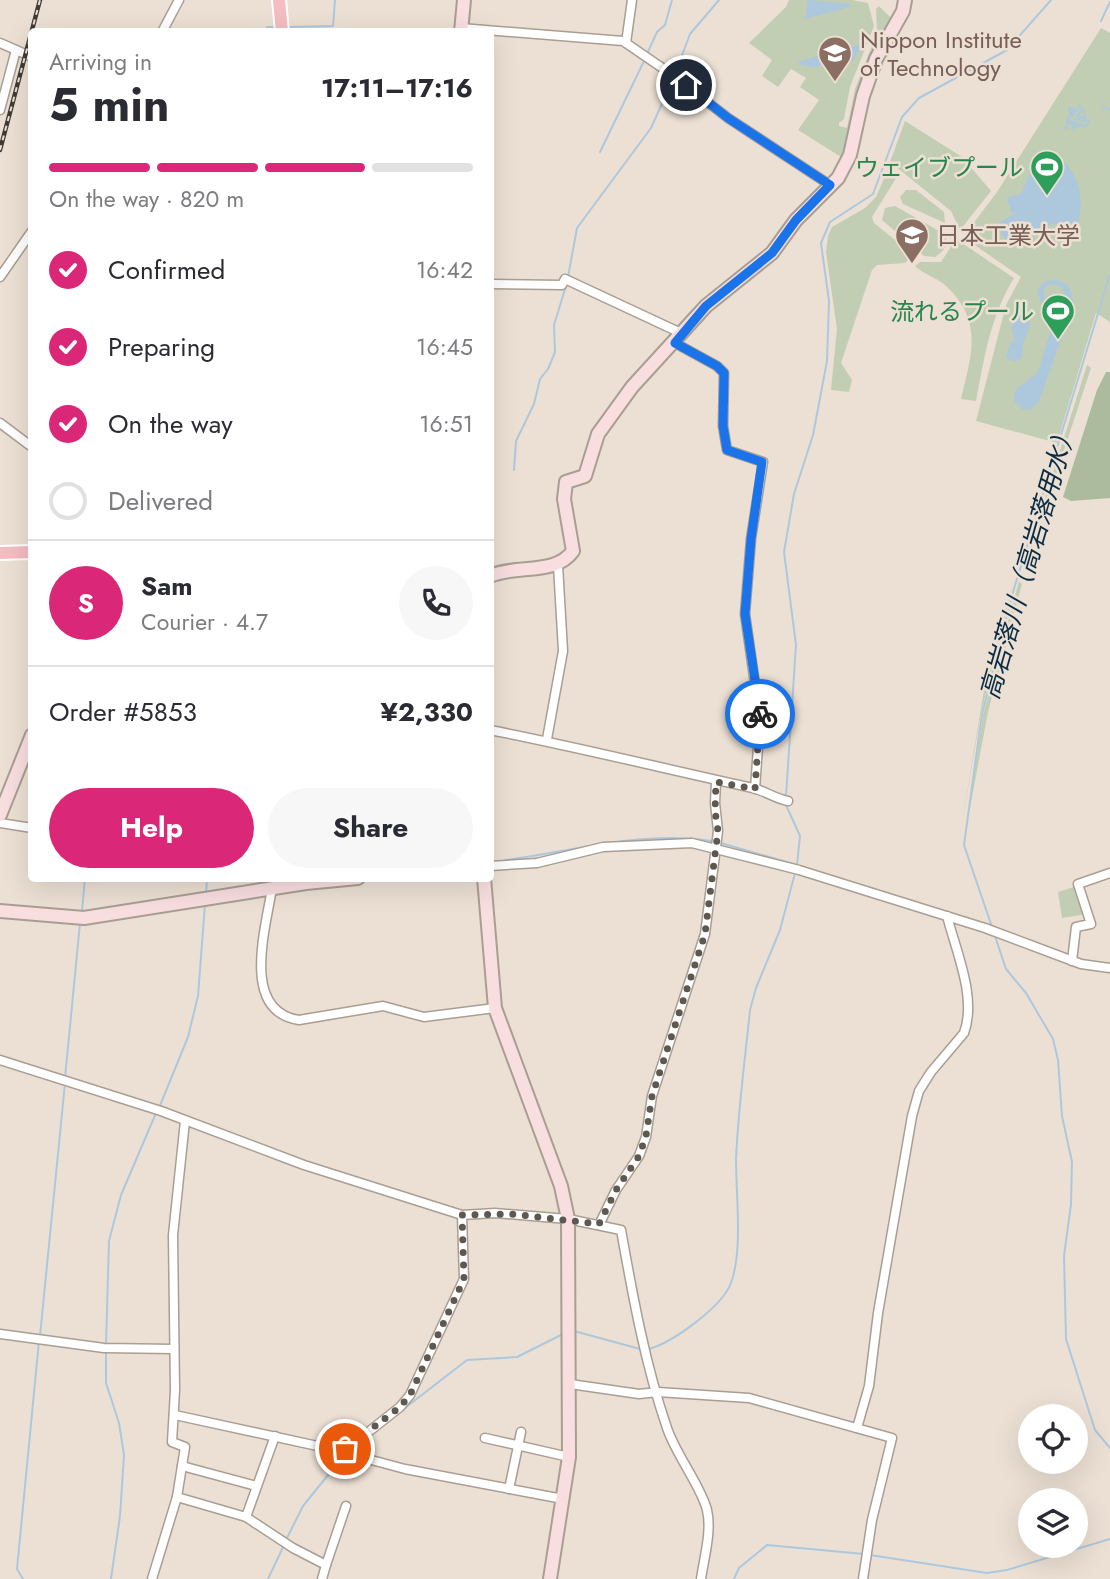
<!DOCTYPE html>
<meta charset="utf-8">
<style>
body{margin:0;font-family:Jost,"Noto Sans JP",sans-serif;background:#f7f7f7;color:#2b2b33;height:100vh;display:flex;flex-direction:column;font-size:26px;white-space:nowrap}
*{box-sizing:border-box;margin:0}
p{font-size:23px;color:#7c7c81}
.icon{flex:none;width:38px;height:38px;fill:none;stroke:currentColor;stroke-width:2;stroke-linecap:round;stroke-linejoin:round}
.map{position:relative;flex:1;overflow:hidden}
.details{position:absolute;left:28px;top:28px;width:466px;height:854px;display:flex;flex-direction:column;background:#fff;border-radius:7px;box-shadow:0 7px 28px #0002}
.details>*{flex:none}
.buttons{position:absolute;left:1018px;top:1404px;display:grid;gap:14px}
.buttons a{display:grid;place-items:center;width:70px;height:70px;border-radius:50%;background:#fff;box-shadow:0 7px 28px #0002;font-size:35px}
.pin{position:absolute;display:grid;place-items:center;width:60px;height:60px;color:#fff;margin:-30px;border:4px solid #fff;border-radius:50%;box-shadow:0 2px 7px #0007}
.courier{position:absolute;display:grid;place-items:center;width:70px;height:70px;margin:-35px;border:5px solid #1a73e8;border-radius:50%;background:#fff;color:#222;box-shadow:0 2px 9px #0007}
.head em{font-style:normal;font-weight:700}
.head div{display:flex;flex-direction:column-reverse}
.head{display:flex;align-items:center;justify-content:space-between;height:119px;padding:0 21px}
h1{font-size:46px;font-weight:700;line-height:52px}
.bar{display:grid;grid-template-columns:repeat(4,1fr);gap:10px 7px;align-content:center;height:84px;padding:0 21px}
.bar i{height:9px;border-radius:5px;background:#e1e1e2}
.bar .active{background:#db2777}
.bar p{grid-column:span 4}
.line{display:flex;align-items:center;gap:18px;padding:0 21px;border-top:2px solid #e1e1e2}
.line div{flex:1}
.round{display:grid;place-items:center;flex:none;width:74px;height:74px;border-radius:37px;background:#f7f7f7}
ol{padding:0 21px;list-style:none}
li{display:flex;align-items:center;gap:21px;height:77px}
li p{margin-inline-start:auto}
li .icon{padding:7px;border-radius:50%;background:#db2777;color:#fff;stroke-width:4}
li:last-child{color:#7c7c81}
li i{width:38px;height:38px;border:4px solid #e1e1e2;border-radius:50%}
.action{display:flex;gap:14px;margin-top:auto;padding:14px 21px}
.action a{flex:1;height:80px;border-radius:42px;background:#db2777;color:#fff;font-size:28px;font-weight:700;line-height:80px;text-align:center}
.action a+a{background:#f7f7f7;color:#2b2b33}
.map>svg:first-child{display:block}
</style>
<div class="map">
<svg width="1110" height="1579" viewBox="0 0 1110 1579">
<rect width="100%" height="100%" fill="#ece0d4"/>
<g fill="#c1ceb4">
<polygon points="789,0 852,0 868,3 874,26 850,87 844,119 839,123 839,126 847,128 855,89 877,33 876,9 879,6 894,21 846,160 798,130 819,100 800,87 806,78 791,69 778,87 762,76 772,60 749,43 786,7"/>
<polygon points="1101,28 1110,33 1110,322 1096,313 1057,443 976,421 1006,305 1021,277 963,237 997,192"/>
<polygon points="905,121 962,157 991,191 960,230 951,211 890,162"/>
<polygon points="888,169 898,175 872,217 874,223 911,253 911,257 905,263 877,265 872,270 841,363 852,380 849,392 831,390 837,329 826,252 828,236 832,227 865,208 876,197"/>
<polygon points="906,190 916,190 944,212 945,223 903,204 900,197"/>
<path d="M895,206L946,235C949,245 943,252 935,257L924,256L882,220L885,208Z"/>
<path d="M956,239L1014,278C991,315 984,358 976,401L961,399C971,356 984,322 947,287C938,278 923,274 915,266L920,262H941Z"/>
<polygon points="1087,365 1091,368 1048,499 1045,498"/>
<polygon points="1014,579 981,713 961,829 984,690"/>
<polygon points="1019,581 1022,584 988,712 966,829 983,715"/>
<polygon points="1077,886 1087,914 1062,918 1058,892"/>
</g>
<polygon fill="#acba9e" points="1106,372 1110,372 1110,498 1071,501 1063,497 1097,390"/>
<g fill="#adc8dd" fill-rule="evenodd">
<polygon points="808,0 851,4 850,7 805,19"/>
<polygon points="862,44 853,61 846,61 834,55 816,68 798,64 800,61"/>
<path d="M1049,150C1077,167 1086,193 1078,224C1050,220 1030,231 1009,245L996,225L1016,212H1011L1007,198L1022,193L1029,175Z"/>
<path d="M1056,279L1069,286L1074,303L1039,402L1031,409L1023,410L1014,401L1015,390L1038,372L1052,325L1037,292L1042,283ZM1050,284L1061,286L1068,300L1058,332C1057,313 1043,302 1044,289Z"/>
<path d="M1025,302C1034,316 1030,328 1024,341C1022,345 1023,353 1022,358L1013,362L1006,357L1010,343L1015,341L1011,327L1016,321L1014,314Z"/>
</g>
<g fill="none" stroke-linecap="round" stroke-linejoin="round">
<g stroke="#adc8dd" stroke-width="2">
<polyline points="1101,21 1110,2"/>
<polyline points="288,27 333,26 335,0"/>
<polyline points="266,32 267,27 276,27"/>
<polyline points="647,54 657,32 665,25 672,0"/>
<polyline points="675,74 690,34 719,0"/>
<polyline points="1103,106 1110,110"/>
<polyline points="1069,108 1073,115 1080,105"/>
<polyline points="1077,118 1082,108"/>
<polyline points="1082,122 1085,120 1084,110"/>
<polyline points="1079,126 1075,127 1074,123 1086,126 1089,122 1082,117 1079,120"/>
<path d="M1063,128H1067C1068,125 1065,122 1068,119L1072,122L1069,123L1067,121L1074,109L1069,107"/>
<polyline points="1074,130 1071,124 1077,119"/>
<polyline points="600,152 645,59"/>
<polyline points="568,277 577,228 651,128 673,79"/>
<polyline points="514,470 516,441 534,404 540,379 548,369 555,352 554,325 566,286"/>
<polyline points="786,796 796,645 784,552 794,494 813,435 827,361 829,301 821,243 830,222 873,194 902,117 919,98 1007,50 1051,0"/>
<polyline points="721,843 797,865 800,836 786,805"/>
<path d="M506,860C576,851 641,830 712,841"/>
<polyline points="206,895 207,878"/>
<polyline points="82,911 85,878"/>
<polyline points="992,927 964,845 982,714 1013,592 1110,274"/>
<polyline points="995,936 1006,969 1026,993 1053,1039 1058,1060 1062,1116 1072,1162 1071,1204 1064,1256 1066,1339 1095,1430 1110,1448"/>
<polyline points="65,1078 80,923"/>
<polyline points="159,1108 188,1037 198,996 205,904"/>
<polyline points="574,1331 640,1349"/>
<polyline points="40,1336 65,1083"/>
<polyline points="106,1344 109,1241 121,1195 156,1113"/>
<path d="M649,1349C673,1342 722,1307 731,1283C743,1250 736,1196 736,1160C738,1110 745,1060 750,1010L756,988L780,930L795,873"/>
<polyline points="106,1353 106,1383 119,1423 124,1455 120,1516 111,1579"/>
<polyline points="383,1425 467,1360 517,1357 563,1334"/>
<polyline points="287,1538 303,1506 345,1454"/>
<polyline points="870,1555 987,1573 1007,1570 1110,1539"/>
<polyline points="23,1579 17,1569 39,1341"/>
<polyline points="268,1579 284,1545"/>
<polyline points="734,1579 739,1568 767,1545 864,1554"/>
</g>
<g stroke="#a99e93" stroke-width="11">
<g id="street">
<polyline points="461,28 623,41 674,76 728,118 830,185"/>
<polyline points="162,32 179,0"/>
<polyline points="0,43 32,57"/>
<polyline points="626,43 632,0"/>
<polyline points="0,110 16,50"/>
<polyline points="0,277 32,231"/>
<polyline points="490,284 562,285 565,279 683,334"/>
<polyline points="675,343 717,366 724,373 723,426 727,450 763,462 751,539 745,614 760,719 755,789"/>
<polyline points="0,423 32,447"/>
<path d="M490,730C578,747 665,769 753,788C765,791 776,799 788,801"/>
<polyline points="547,739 563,651 558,565"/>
<polyline points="0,823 32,828"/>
<polyline points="490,866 537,863 603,847 692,843 799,870 985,928 1081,964 1110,968"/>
<path d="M272,888C266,928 240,1011 299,1020L383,1006L424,1017L495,1008"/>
<polyline points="1072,961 1076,927 1091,924 1078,884 1110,873"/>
<path d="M0,1060L161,1111L304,1165L462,1215L495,1213L568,1219L621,1230C633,1297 645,1364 667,1428C676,1455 701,1486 707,1510C712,1531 704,1558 701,1579"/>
<polyline points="599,1225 616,1190 639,1156 646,1137 652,1096 705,934 718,831 715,803 716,782"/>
<polyline points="0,1334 104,1348 174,1349"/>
<polyline points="570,1384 639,1394 658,1392 749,1398 892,1438 872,1520 863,1579"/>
<polyline points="175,1415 345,1452"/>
<path d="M857,1428L869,1386L878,1313L912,1116L919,1091L931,1072L964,1033C977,998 956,951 947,916"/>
<polyline points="485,1438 569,1457"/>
<polyline points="343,1452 400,1407 410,1395 464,1279 462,1215"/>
<polyline points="349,1454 405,1469 563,1499"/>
<polyline points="182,1466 256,1486"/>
<polyline points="509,1489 521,1432"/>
<polyline points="177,1497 246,1517 293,1548 326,1565 322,1579"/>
<polyline points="246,1517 275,1436"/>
<polyline points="326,1565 346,1506"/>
<polyline points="152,1579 177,1497 185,1447 172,1442 175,1390 173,1235 185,1121"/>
</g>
</g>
<g stroke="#a99e93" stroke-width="16">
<g id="secondary">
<polyline points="461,32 464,0"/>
<path d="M490,576C517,564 555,576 573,551L564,499L566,482L585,476L598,434L632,387L706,306L772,253L796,220L838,178L850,155L863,96L876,59L903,11L905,0"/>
<polyline points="0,815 32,735"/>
<polyline points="484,878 495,1008 561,1186 568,1219 569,1457 550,1579"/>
<polyline points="0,911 84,918 306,883 358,878"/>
</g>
</g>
<g stroke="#fff" stroke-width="16">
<g id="primary">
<polyline points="279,0 282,32"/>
<polyline points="0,553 32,552"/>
</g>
</g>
<use href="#street" stroke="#fff" stroke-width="8"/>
<use href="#secondary" stroke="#f9dee0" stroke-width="12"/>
<use href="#primary" stroke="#f4bdc1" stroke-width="12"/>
<g stroke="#413b35" stroke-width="4.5">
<polyline id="rail" points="0,150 40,0"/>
</g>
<use href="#rail" stroke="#ece0d4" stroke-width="2" stroke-dasharray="5" stroke-linecap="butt"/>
</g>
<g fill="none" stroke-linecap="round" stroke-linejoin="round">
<polyline stroke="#5e5851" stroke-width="7" stroke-dasharray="0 12.6" points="345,1449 400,1407 410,1395 464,1279 462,1215 511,1214 599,1224 616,1190 639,1156 646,1136 652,1096 705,934 718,831 715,811 716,782 755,789 760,714"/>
<polyline stroke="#1a73e8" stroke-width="9" points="686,85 728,118 830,185 796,220 772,253 706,306 675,343 717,366 724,373 723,426 727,450 762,462 751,539 745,614 760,714"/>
</g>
<defs>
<g id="university-pin" transform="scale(1.75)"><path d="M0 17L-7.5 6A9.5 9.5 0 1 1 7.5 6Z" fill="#8d6e63" stroke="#ece0d4"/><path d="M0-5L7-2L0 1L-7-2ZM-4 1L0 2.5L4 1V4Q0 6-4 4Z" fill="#fff"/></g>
<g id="stadium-pin" transform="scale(1.75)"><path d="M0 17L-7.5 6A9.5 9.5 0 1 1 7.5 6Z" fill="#2e9e5b" stroke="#ece0d4"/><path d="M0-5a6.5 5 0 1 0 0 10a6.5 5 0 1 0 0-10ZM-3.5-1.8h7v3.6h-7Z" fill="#fff"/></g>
</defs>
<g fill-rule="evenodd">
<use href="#university-pin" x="835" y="53"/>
<use href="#stadium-pin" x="1047" y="167"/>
<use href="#university-pin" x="912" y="235"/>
<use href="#stadium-pin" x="1058" y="311"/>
</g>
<g text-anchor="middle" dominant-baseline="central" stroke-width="5" stroke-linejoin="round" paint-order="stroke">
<g font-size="24" fill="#785e54" stroke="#ece0d4" text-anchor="start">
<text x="860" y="39">Nippon Institute<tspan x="860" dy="28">of Technology</tspan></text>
<text x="936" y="235">日本工業大学</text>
</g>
<g font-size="24" fill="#27864d" stroke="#ece0d4" text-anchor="end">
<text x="1023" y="167">ウェイブプール</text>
<text x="1034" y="311">流れるプール</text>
</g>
<g font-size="26" font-style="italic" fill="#092c43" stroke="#ece0d4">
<text transform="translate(1028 561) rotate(-74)">高岩落川（高岩落用水）</text>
</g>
</g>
</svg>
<div class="buttons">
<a><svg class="icon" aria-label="locate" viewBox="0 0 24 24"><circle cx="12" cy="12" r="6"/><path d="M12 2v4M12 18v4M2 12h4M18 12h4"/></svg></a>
<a><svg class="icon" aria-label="layers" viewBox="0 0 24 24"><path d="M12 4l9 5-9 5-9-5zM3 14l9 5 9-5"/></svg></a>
</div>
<div class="pin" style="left:345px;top:1449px;background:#ea580c"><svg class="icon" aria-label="bag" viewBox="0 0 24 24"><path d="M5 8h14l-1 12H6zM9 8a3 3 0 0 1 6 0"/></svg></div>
<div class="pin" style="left:686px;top:85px;background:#1f2937"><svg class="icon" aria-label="home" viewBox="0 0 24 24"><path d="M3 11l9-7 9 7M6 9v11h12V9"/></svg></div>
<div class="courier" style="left:760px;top:714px"><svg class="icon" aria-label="bike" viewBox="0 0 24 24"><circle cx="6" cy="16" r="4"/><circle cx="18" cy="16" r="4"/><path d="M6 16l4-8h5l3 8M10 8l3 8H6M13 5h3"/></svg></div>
<section class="details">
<div class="head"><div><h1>5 min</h1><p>Arriving in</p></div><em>17:11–17:16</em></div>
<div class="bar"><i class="active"></i><i class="active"></i><i class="active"></i><i></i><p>On the way · 820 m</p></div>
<ol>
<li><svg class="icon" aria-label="check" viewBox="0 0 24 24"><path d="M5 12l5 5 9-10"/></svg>Confirmed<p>16:42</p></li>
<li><svg class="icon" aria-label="check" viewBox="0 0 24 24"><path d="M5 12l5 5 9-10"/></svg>Preparing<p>16:45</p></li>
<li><svg class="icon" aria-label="check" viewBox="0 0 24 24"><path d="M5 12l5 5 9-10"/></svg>On the way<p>16:51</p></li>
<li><i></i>Delivered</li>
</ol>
<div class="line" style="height:126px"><b class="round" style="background:#db2777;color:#fff">S</b><div><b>Sam</b><p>Courier · 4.7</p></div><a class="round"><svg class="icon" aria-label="phone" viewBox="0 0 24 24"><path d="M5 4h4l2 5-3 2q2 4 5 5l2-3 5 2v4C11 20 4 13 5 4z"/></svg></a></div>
<div class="line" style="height:91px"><div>Order #5853</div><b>¥2,330</b></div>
<div class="action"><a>Help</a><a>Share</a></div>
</section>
</div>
